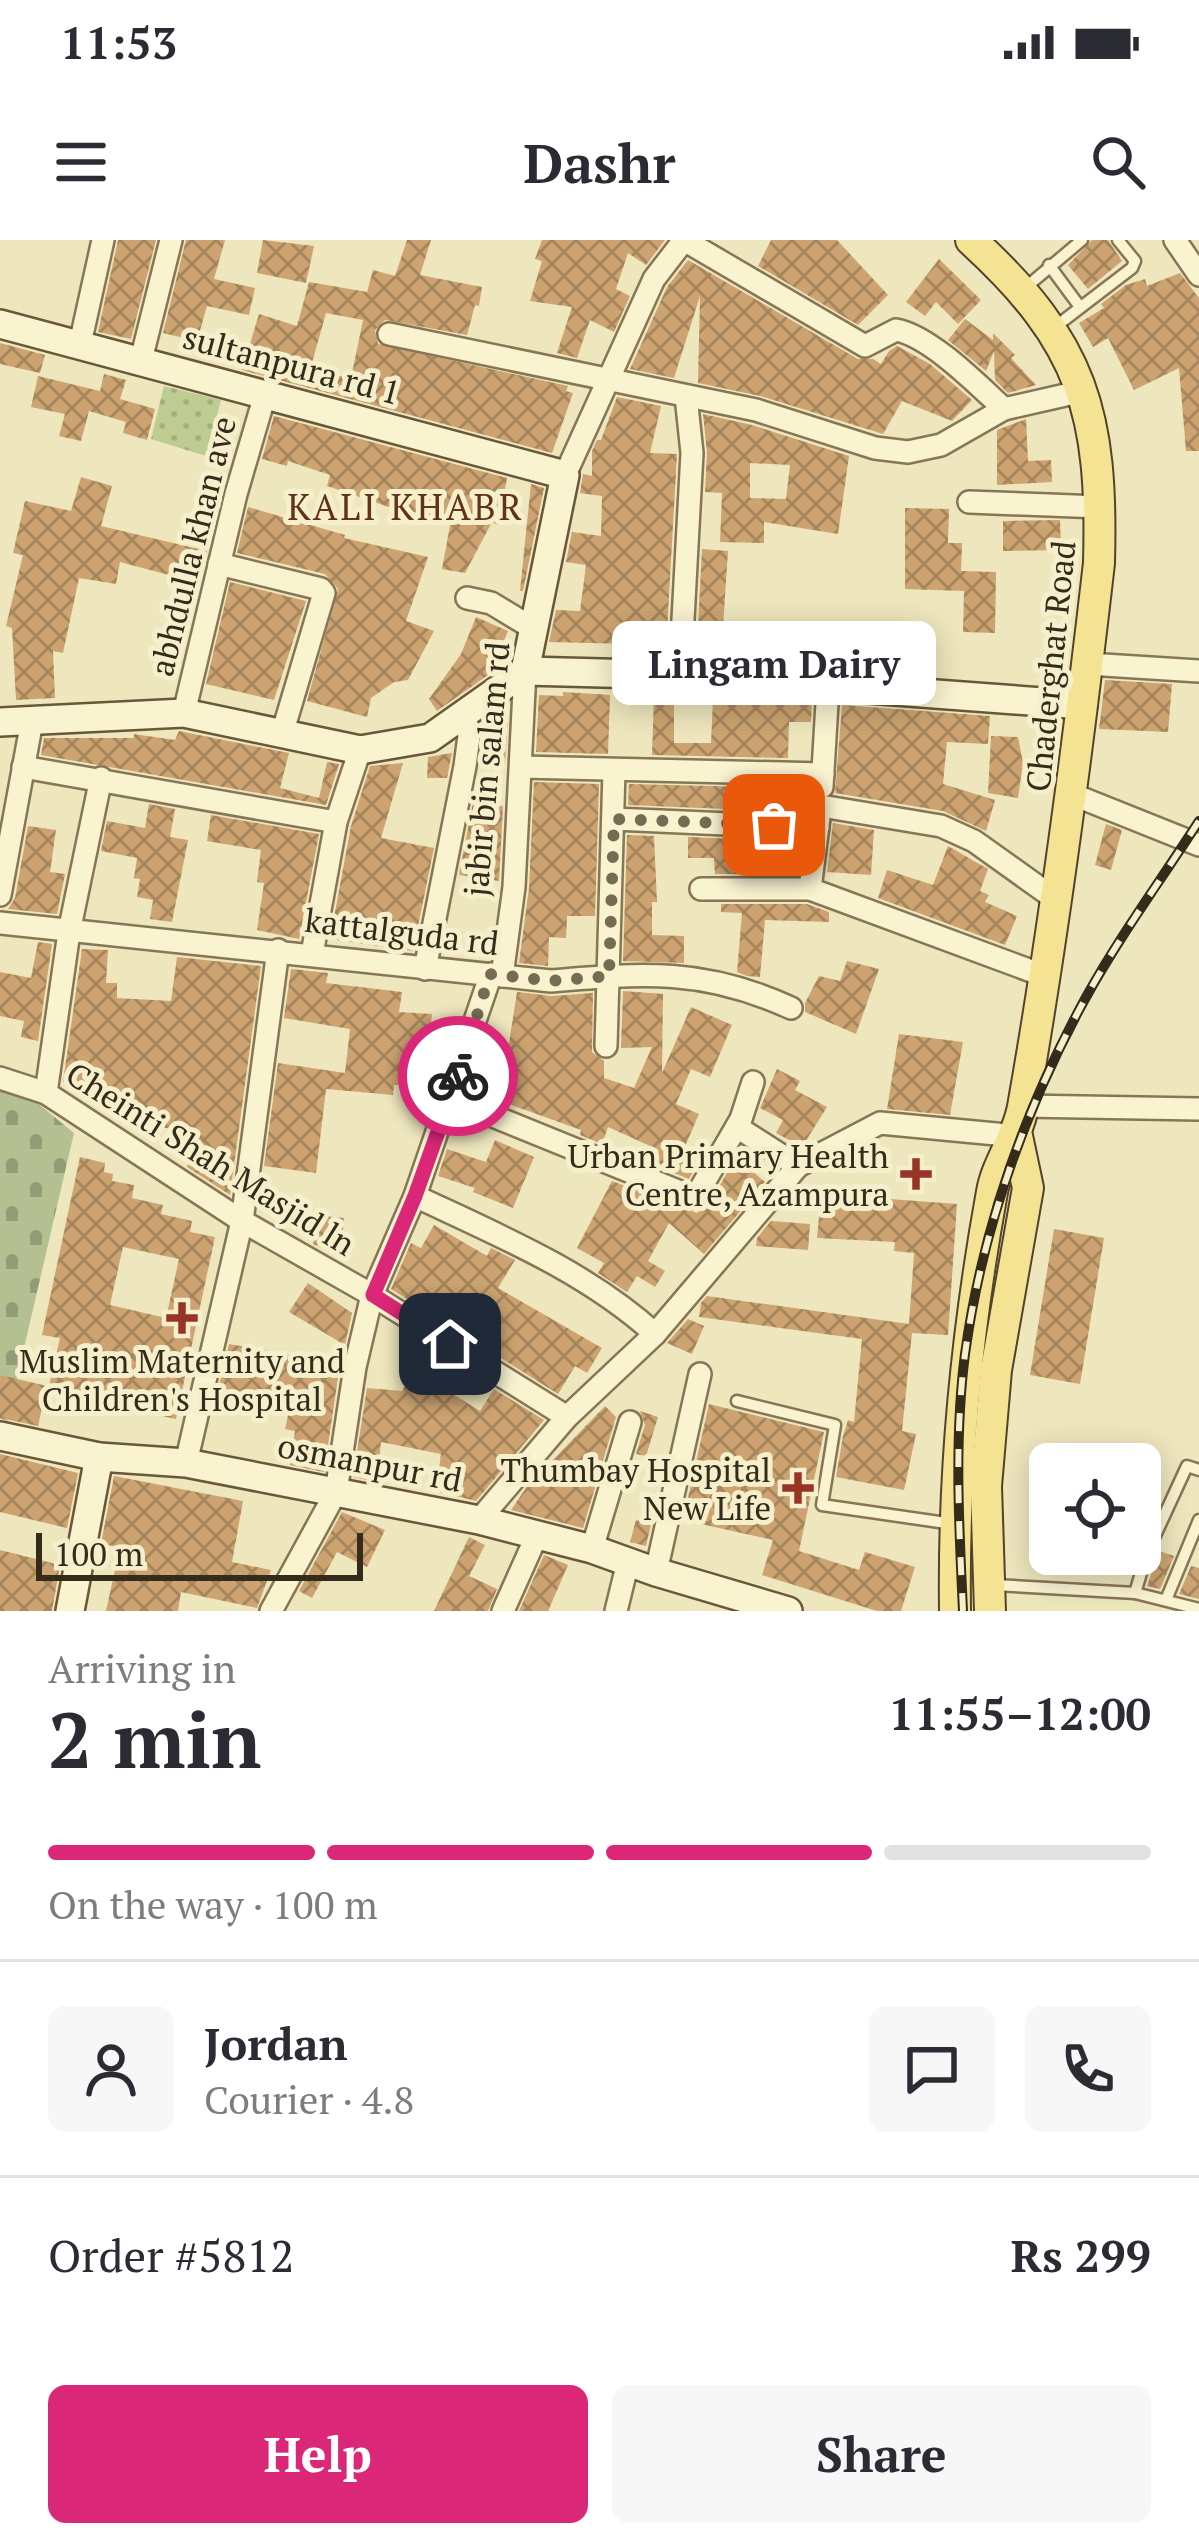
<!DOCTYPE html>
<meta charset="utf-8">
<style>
body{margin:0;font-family:"PT Serif",serif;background:#f7f7f7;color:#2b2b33;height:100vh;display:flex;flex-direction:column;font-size:45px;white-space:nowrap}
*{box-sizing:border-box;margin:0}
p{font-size:39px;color:#7c7c81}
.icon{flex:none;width:66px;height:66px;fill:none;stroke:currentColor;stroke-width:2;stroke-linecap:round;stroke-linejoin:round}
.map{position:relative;height:1371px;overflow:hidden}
.side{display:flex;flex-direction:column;background:#fff;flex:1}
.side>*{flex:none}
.tools{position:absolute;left:1029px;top:1203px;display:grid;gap:24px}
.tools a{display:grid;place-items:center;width:132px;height:132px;border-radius:18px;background:#fff;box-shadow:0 6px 30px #0003;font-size:60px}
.scale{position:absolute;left:36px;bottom:30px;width:327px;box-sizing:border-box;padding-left:12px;border:6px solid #352b1b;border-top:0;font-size:33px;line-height:42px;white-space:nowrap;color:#352b1b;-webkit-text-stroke:9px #f6efcc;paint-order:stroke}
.pin{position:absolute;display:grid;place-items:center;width:102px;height:102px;color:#fff;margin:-51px;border-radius:24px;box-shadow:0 6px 18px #0006}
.courier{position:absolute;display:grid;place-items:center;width:120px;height:120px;margin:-60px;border:9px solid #db2777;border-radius:50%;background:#fff;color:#222;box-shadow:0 3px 15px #0007}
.bubble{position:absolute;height:84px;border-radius:18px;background:#fff;box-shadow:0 6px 30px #0003;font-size:39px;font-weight:800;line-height:84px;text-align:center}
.headline em{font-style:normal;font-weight:800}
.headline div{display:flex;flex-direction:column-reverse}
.headline{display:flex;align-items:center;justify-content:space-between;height:204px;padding:0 48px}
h1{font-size:78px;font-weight:800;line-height:90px}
.bar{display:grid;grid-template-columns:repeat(4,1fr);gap:18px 12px;align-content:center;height:144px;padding:0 48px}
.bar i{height:15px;border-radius:9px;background:#e1e1e2}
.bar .current{background:#db2777}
.bar p{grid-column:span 4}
.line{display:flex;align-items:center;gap:30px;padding:0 48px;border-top:3px solid #e1e1e2}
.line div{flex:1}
.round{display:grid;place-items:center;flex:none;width:126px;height:126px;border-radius:18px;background:#f7f7f7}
.primary-button{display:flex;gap:24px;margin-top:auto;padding:24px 48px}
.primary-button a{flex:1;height:138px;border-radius:18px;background:#db2777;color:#fff;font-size:48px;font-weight:800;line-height:138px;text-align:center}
.primary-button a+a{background:#f7f7f7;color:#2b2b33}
.status{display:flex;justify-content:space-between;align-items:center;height:84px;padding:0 60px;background:#fff;direction:ltr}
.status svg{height:33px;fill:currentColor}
header{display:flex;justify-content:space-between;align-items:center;height:156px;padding:0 48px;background:#fff;font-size:54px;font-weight:800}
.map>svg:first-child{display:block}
</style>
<div class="status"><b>11:53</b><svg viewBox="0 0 49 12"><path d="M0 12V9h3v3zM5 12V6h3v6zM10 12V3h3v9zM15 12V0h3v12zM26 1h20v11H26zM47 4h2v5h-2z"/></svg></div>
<header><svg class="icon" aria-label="menu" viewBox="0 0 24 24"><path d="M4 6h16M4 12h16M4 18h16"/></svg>Dashr<svg class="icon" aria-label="search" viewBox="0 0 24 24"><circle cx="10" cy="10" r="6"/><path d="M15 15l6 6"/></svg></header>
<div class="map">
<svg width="1199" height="1371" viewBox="0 0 1199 1371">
<defs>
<pattern id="cemetery-stones" width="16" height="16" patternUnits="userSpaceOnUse" patternTransform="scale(3)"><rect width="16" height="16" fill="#b4c091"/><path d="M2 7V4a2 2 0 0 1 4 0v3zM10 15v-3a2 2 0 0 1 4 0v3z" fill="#939c76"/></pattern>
<pattern id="park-dots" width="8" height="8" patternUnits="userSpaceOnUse" patternTransform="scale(3)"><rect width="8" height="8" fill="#bdcc91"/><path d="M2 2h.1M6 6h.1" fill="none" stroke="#a3af7c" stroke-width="1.8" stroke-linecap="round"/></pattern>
<pattern id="building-cross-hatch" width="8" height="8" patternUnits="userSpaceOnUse" patternTransform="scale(3)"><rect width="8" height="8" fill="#cda471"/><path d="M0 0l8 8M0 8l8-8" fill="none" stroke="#a7865c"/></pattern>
</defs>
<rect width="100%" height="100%" fill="#eee6bd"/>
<polygon fill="url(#cemetery-stones)" points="0,849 30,857 74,893 7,1181 0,1179"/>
<polygon fill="url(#park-dots)" points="164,146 221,160 206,216 151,199"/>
<g fill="url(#building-cross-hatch)" fill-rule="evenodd">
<polygon points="118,0 156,0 131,99 98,92"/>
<polygon points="186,0 225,0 214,39 255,48 249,75 207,66 197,101 163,93"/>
<polygon points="263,0 314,6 306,43 257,33"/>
<path d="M407,0H431L420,35L482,47L479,66L475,65L467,95L385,80L375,90L378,104L568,146L566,151L573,153L552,213L242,130L259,74L297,86L309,42L367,52L373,30L395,36ZM326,73L363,80L351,138L310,130Z"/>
<polygon points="542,0 665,0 646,25 628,13 616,49 630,56 614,92 590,80 577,118 557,113 572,67 530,61 542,21 535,19"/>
<polygon points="771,0 837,0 888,55 858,85 758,26"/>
<polygon points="1092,0 1108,0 1122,21 1088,49 1068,25"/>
<polygon points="939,19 981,60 958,84 936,62 925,76 906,62"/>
<polygon points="688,20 858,119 873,119 881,124 889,111 897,106 930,124 972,160 952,181 902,161 883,194 760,156 698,143 700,56 674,138 630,129 667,47"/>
<polygon points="1180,33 1199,58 1199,211 1186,211 1179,128 1134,150 1108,98 1093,107 1079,83 1104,68 1101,64 1126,45 1145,39 1147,46"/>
<polygon points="965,79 993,100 993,93 1015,115 1011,118 1036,145 1008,153 995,140 994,111 986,131 948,100"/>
<polygon points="0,103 45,115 40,133 0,124"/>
<polygon points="104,134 126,140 120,159 155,169 147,200 123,193 126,182 89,171 81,201 59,196 65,174 31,167 38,136 100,151"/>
<polygon points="617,157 661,166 650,213 677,214 666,409 630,408 630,404 549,402 556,370 580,371 586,325 566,322 572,292 601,296 602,256 580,253 583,234 592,236 592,211 597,200 601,200"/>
<path d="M703,174L752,185L849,216L838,294L764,282V303L720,302L722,253L705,252L707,212ZM750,223L790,225L786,259L750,258Z"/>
<polygon points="274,176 507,238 498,285 492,282 465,333 442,329 451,280 386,266 327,246 330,235 288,221 287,226 262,219"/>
<polygon points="1026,179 1028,221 1051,220 1052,242 997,245 997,190"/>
<polygon points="81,237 112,246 101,286 207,311 199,343 120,322 116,344 79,338 63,413 53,411 55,458 16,460 12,388 6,386 23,315 13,313 25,261 71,271"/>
<polygon points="531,244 544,248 523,351 520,351"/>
<polygon points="248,267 345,295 344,298 428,317 406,381 434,391 408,440 394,442 371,458 367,477 307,461 338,349 325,334 237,313"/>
<polygon points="905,268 949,269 948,303 962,303 961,331 996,332 995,393 963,392 964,351 905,349"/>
<polygon points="1060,280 1061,310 1003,311 1003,281"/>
<polygon points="702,309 728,311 723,387 698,386"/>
<polygon points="230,342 306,361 274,460 206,444"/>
<polygon points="476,377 508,391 491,433 437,471 429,459 461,414"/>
<polygon points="1105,440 1172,444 1168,492 1099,489"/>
<polygon points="563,452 610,455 608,514 536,512 539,455 563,456"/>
<polygon points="654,456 674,456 674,503 711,503 713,460 812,463 811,482 789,482 788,518 652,515"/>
<polygon points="842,465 990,476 988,504 947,502 943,544 995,560 986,591 943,571 835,553"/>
<polygon points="494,475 508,477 505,523 481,521 489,479"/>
<polygon points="179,491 289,513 280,548 319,558 327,522 339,524 326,565 41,515 44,498 134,498 134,494 175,500"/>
<polygon points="991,496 1018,497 1023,523 1018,558 988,553"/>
<polygon points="452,513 447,538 427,538 428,517"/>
<polygon points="403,523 381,598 434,608 413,711 330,699 351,586 370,526"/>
<polygon points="534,542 599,544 595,676 567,676 566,698 549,697 548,726 519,723 529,648"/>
<polygon points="629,544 750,547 750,570 628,565"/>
<polygon points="473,562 503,566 499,641 459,635"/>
<polygon points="149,564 175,569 170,597 188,600 172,682 150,679 153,660 137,657 140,639 134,638 137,618 101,611 107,581 145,588"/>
<polygon points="211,575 319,594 299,699 257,690 264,643 257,642 261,610 207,601"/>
<polygon points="833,583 874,590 871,635 827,632"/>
<polygon points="1106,584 1122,590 1111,630 1095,625"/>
<polygon points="28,586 56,590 50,632 65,634 57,674 8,669 15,658"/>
<polygon points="627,595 654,596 657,662 652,662 652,695 684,696 684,723 623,721"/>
<polygon points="688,597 801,602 799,614 754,610 752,634 715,634 714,618 688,618"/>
<polygon points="948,606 988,629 980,651 989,655 985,662 1017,676 1005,705 878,658 887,630 933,645"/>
<polygon points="721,664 807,664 829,672 829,682 765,680 760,737 747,736 737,732 742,673 721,672"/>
<polygon points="38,702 52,704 38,801 21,797 24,781 0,776 0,732 31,738"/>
<polygon points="82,709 108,710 106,743 117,743 117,758 171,761 177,717 261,726 230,955 187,927 196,891 137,885 114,866 117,848 63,842"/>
<polygon points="847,721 879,729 856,794 805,772 805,763 819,736 840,741"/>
<polygon points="291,729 328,733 326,743 402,752 399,772 432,774 431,783 457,787 437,844 394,845 393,855 326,849 316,933 264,926 278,823 345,833 350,789 284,778"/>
<polygon points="623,751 663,754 662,833 691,767 732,785 710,837 691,829 676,864 699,874 682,913 699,921 689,939 652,924 659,910 608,887 602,904 580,895 581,890 467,849 482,808 507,816 517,752 552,756 593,753 592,812 604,821 604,838 634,848 652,807 621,808"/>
<polygon points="899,794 963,802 950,875 887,869"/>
<polygon points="777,829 800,841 795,850 827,867 802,907 776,893 783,880 760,868"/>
<polygon points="495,900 534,917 513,968 473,952 475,948 438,936 447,909 486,922"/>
<path d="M80,917L105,923L104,932L113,934L112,941L134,945L132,958L163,965L161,974L192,981L190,992L215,997L176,1179L125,1168L126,1164L48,1151L60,1098L42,1095ZM123,1007L179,1019L166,1078L110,1065Z"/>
<polygon points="736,917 765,942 704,1014 669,983 648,1021 665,1031 655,1047 637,1036 627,1052 598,1033 604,1023 577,1008 612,941 697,973 708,966"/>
<polygon points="822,947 876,950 876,958 957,964 948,1095 912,1093 902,1191 916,1194 904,1250 836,1237 843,1196 848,1180 854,1182 862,1099 699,1077 701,1063 707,1056 909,1084 914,1013 894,1011 895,1002 817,998"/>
<polygon points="315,975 344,978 341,1016 313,1004"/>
<polygon points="771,981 810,984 808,1010 756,1006 757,998"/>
<polygon points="434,985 487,1016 491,1008 515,1020 498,1048 602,1108 587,1133 575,1126 558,1154 391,1049 411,1003 421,1008"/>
<polygon points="1054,989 1104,998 1080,1144 1030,1135"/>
<polygon points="308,1043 352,1073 345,1105 289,1072"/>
<polygon points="688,1079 704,1086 692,1114 667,1103"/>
<polygon points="229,1104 340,1124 324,1232 290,1225 295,1191 285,1189 289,1171 216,1158"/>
<polygon points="427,1107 448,1120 435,1143 480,1171 494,1149 544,1180 476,1261 436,1251 441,1214 381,1202 377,1242 353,1237 367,1148 402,1151"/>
<polygon points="0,1135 47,1146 38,1186 0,1178"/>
<polygon points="709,1164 824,1192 799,1311 859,1330 865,1312 915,1327 901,1371 877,1371 762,1335 773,1300 683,1280"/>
<polygon points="605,1166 616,1177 583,1288 511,1270 526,1248"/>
<polygon points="640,1171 658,1177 646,1216 636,1214 645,1185"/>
<polygon points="0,1214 78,1233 67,1288 0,1272"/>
<polygon points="114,1236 243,1261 232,1322 271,1330 257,1368 181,1352 178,1371 106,1371 120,1307 101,1304"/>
<polygon points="342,1272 385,1290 367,1327 337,1312 312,1358 299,1351"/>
<polygon points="636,1280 651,1284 646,1306 630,1302"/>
<polygon points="469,1297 485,1305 469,1336 497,1349 488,1371 434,1371"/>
<polygon points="0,1310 60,1325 52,1371 0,1371"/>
<polygon points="1159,1311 1174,1316 1160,1349 1147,1346"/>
<polygon points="544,1315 568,1325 548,1371 519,1371"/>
<polygon points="1191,1326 1199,1328 1199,1359 1179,1354"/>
</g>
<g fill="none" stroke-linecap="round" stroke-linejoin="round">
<g stroke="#867656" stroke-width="15">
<g id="lane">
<polyline points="1049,25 1080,67"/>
<polyline points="1025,48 1082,0"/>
<polyline points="1055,87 1132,28 1135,21 1118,0"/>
<polyline points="737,1161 835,1185 822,1265 953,1284"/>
<polyline points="994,1345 1135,1353 1199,1369"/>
<polyline points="1135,1353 1147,1313 1187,1226 1199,1230"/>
<polyline points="1166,1360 1199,1280"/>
</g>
</g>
<g stroke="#867656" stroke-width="26">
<g id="street">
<path d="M684,0L865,106L896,90C930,96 978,145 1004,169"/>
<polyline points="1175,0 1199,35"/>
<polyline points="389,94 756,170 875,208 908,212 941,205 1004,169 1083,151"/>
<polyline points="80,104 103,0"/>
<polyline points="141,120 171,0"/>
<polyline points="565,235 654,39 684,0"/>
<polyline points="969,262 1100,267"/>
<polyline points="219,324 321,349 324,353 282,494"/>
<polyline points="467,358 491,363 534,389"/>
<polyline points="1088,424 1199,431"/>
<polyline points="680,435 692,213 686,156"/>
<polyline points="184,473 236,254 265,155"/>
<polyline points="23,527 336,582"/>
<polyline points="521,527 823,534"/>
<polyline points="822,547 828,447"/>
<polyline points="1074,555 1199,605"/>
<polyline points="821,566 941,586 974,601 1058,661"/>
<polyline points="614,579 818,588"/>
<polyline points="701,649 810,649 1045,736"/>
<polyline points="810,649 819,578"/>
<polyline points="0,655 32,481"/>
<path d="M0,683L551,741C643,733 704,728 791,768"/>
<polyline points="312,714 336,582 360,510"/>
<polyline points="425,729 465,526 469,496 465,475"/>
<polyline points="502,736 514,647 525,431"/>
<polyline points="606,806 614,530"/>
<polyline points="0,838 46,853 242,981 372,1055 567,1177"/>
<polyline points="46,853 69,692 101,538"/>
<polyline points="451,859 695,958 741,879 753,842"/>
<polyline points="1023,866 1199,869"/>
<polyline points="737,887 798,926"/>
<path d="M415,956C498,995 587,1032 655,1094"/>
<polyline points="186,1223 242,981 278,710"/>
<polyline points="479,1280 567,1177 655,1094 798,926 880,883 1017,896"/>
<polyline points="592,1309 630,1182"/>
<polyline points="656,1332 700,1134"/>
<polyline points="271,1371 336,1252 355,1127 372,1055 415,956 491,734"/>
<polyline points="503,1371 537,1295"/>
<polyline points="616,1371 628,1322"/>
</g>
</g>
<g stroke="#685739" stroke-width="32">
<g id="secondary">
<polyline points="0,84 565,235 525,431"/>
<polyline points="0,482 184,473 360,510 430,498 525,431 680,435 1083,465"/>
<polyline points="0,1196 99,1217 186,1223 479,1280 592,1309 656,1332 788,1371"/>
<polyline points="70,1371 99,1217"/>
</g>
</g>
<g stroke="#53432b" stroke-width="34">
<g id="primary">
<path d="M955,1371C953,1231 967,1090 992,952C997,923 1017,899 1023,867C1055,686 1078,506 1099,323C1103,174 1084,103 971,0"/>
<polyline points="990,1371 986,1246 996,1130 1028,948 1017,896"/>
</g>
</g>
<use href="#lane" stroke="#f9f3d0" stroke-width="10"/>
<use href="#street" stroke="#f9f3d0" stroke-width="21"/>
<use href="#secondary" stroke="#f9f3d0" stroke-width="27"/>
<use href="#primary" stroke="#f4e392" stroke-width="30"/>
<g stroke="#352b1b" stroke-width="10">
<path id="rail" d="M963,1371C959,1286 954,1199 965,1114C982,990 1025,869 1085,759C1119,697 1161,640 1199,581"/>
</g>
<use href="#rail" stroke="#f6efcc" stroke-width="6" stroke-dasharray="18" stroke-linecap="butt"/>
</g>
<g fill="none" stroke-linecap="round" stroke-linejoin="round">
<polyline stroke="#766c54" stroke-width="12" stroke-dasharray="0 21.6" points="458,836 490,734 551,741 609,736 614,579 774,585"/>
<polyline stroke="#db2777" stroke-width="15" points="450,1104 373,1055 415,956 458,836"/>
</g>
<g fill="#963425" stroke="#f6efcc" stroke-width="4.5">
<path d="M910 916h12v12h12v12h-12v12h-12v-12h-12v-12h12z"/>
<path d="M176 1060h12v12h12v12h-12v12h-12v-12h-12v-12h12z"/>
<path d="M792 1230h12v12h12v12h-12v12h-12v-12h-12v-12h12z"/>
</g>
<g text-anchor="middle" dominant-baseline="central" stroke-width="10" stroke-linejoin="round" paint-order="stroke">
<g font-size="33" fill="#352b1b" stroke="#f6efcc">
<text transform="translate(292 124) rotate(15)">sultanpura rd 1</text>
<text transform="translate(192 306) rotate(-76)">abhdulla khan ave</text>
<text transform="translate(1050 426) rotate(-84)">Chaderghat Road</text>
<text transform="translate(486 529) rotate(-85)">jabir bin salam rd</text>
<text transform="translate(402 691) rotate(7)">kattalguda rd</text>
<text transform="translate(211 918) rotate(32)">Cheinti Shah Masjid ln</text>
<text transform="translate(370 1222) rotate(11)">osmanpur rd</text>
</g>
<g font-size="33" fill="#352b1b" stroke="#f6efcc" text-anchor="end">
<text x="889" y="915">Urban Primary Health<tspan x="889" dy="38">Centre, Azampura</tspan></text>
<text x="182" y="1120" text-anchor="middle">Muslim Maternity and<tspan x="182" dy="38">Children's Hospital</tspan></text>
<text x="771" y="1229">Thumbay Hospital<tspan x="771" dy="38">New Life</tspan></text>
</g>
<g font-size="36" letter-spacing="3" fill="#62331a" stroke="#f6efcc">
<text x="406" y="266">KALI KHABR</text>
</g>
</g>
</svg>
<div class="tools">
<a><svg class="icon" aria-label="locate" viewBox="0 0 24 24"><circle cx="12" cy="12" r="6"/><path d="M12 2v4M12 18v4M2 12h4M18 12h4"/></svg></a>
</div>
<div class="scale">100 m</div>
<div class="pin" style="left:774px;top:585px;background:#ea580c"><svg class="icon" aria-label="bag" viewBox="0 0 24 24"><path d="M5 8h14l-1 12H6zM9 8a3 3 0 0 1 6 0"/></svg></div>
<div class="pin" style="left:450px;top:1104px;background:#1f2937"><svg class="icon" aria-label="home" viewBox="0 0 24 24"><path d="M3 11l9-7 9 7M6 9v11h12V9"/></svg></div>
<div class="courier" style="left:458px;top:836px"><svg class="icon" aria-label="bike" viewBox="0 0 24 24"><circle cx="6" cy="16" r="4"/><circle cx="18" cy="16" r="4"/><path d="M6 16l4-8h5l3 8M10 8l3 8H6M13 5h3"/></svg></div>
<div class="bubble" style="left:612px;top:381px;width:324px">Lingam Dairy</div>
</div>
<section class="side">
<div class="headline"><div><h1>2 min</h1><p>Arriving in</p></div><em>11:55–12:00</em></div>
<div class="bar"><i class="current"></i><i class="current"></i><i class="current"></i><i></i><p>On the way · 100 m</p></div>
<div class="line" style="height:216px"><a class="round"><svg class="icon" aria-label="person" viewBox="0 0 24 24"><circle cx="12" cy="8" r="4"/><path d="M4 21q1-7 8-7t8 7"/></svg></a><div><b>Jordan</b><p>Courier · 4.8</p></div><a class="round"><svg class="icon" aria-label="chat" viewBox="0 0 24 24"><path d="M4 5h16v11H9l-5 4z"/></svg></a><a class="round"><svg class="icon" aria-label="phone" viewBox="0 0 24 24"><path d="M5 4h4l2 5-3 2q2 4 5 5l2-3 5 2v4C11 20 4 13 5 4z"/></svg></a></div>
<div class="line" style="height:156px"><div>Order #5812</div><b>Rs 299</b></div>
<div class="primary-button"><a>Help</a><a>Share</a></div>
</section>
